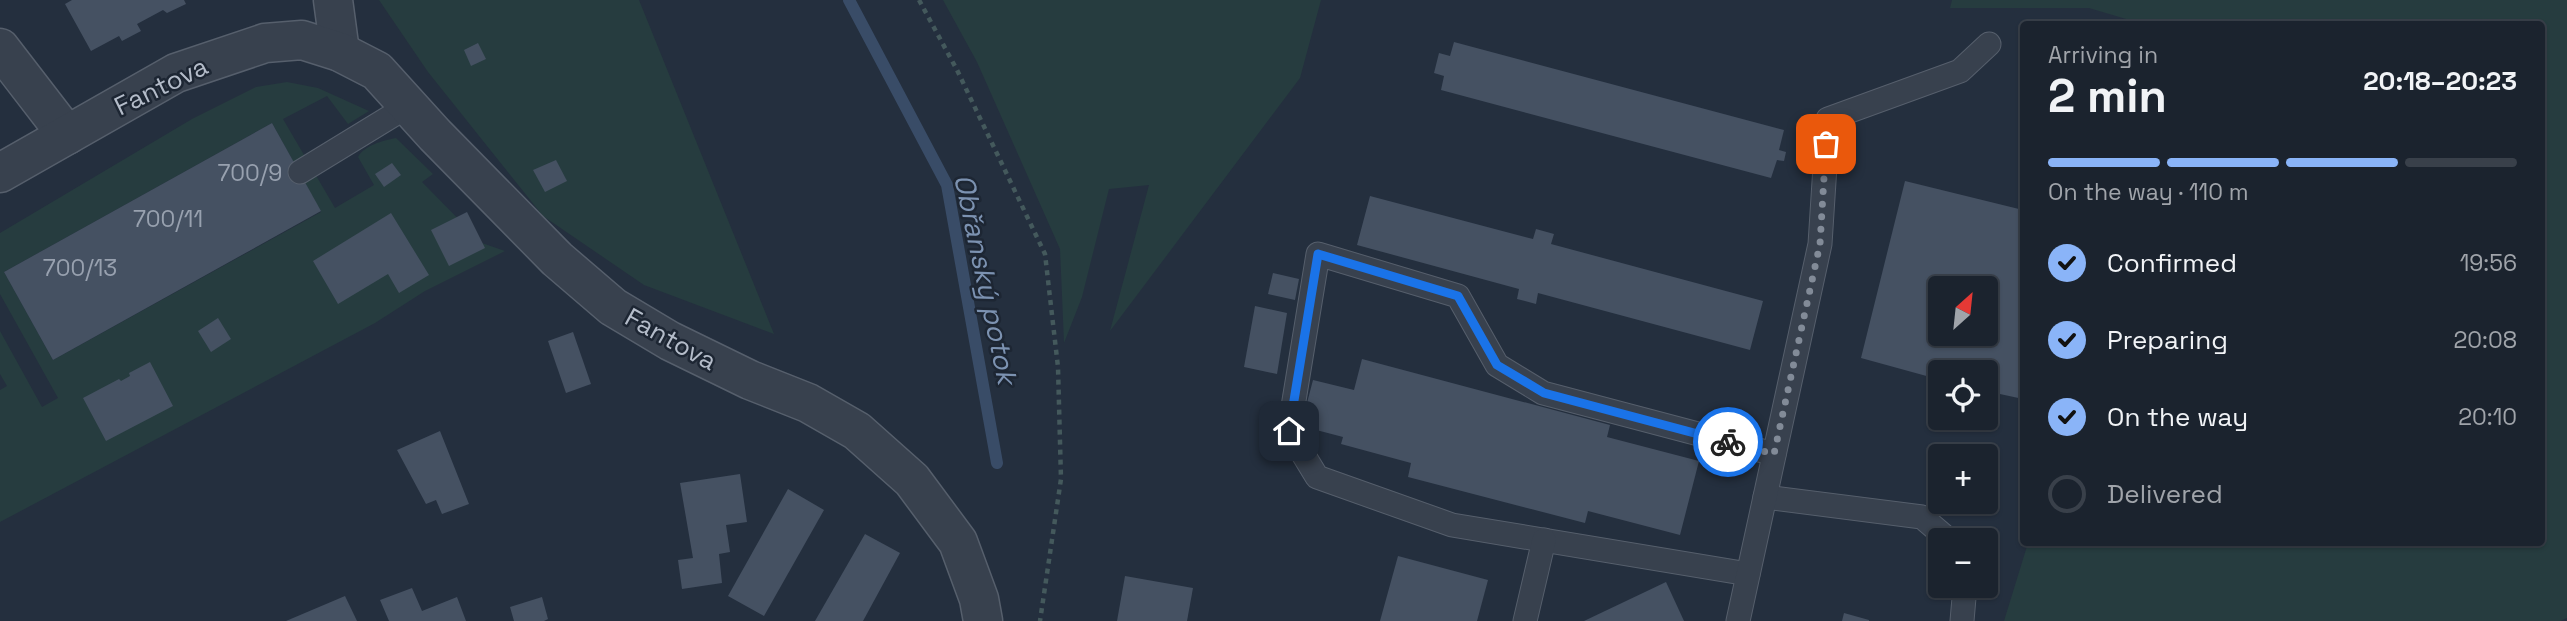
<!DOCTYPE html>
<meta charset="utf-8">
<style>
body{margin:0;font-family:"Space Grotesk",sans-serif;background:#242b36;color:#f1f3f6;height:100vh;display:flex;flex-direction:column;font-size:26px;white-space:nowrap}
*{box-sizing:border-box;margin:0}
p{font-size:23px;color:#a0a4aa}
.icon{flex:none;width:38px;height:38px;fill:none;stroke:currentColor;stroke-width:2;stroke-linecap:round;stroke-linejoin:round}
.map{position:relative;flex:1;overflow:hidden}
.side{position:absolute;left:2020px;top:21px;width:525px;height:525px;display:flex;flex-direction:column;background:#1b232e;border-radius:7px;box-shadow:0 2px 5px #0004,0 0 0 2px #39404a}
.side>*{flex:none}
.needle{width:46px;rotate:27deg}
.fabs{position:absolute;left:1928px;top:276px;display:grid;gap:14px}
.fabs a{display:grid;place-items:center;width:70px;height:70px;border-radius:7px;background:#1b232e;box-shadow:0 2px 5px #0004,0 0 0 2px #39404a;font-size:35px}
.pin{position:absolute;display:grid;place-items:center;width:60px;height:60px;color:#fff;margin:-30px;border-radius:14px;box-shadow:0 4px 10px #0006}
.courier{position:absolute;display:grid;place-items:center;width:70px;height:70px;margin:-35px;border:5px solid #1a73e8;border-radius:50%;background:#fff;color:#222;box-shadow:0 2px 9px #0007}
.headline em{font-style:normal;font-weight:600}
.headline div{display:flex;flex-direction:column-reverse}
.headline{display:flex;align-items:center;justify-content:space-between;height:119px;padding:0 28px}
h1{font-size:46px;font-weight:600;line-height:52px}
.bar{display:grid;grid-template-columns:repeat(4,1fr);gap:10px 7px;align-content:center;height:84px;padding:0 28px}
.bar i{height:9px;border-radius:5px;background:#39404a}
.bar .active{background:#8ab4f8}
.bar p{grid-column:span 4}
ol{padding:0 28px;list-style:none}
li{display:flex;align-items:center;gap:21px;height:77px}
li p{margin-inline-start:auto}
li .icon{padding:7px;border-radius:50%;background:#8ab4f8;color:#111;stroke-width:4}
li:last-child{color:#a0a4aa}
li i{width:38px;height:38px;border:4px solid #39404a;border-radius:50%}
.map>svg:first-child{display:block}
</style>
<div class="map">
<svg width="2567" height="621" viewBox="0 0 2567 621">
<rect width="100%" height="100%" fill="#242f3e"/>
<g fill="#263c3f" fill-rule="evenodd">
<polygon points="379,0 639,0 774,334 644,285 543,216 428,72"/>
<polygon points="943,0 1321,0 1300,78 1110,331 1149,185 1109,189 1082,297 1064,343 1060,249 977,62"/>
<polygon points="1952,0 2567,0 2567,618 2560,621 2004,621 2028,543 2541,542 2541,24 2143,24 2089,8 1950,8"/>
<path d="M287,82L318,88L369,111L348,124L327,96L283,119L335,208L374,185L358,157C365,145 382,141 396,138L433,174L422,182L482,243L505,251L425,291L375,323L0,522V390L7,386L0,374V331L42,407L58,398L0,294V233L192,119L256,87ZM272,123L321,212L53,360L4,272Z"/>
</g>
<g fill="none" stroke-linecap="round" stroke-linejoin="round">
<polyline stroke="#394c67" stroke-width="12" points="849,0 947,185 997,463"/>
</g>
<g fill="#455162" fill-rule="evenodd">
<polygon points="72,0 184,0 186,4 167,13 163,10 137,24 141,31 122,41 119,36 91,51 65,4"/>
<polygon points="1454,42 1784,130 1779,150 1786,152 1784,161 1777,160 1771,178 1441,90 1444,76 1434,73 1439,53 1450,56"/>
<polygon points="478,43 486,59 471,66 464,50"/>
<polygon points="272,123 321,211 53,360 4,272"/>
<polygon points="556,160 567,181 545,192 533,170"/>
<polygon points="392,163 401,175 384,187 375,174"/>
<path d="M1905,181L2023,210V399L1986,391V373H1941V380L1861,358ZM1941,289H1986V334H1941Z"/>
<polygon points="1370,196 1533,239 1536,229 1554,234 1551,244 1763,301 1750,350 1538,293 1536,304 1517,299 1519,289 1357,245"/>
<polygon points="467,212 485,248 449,266 431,230"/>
<polygon points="391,213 429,275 399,293 388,274 338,304 313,261"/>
<polygon points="1273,273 1299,279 1295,300 1268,294"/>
<polygon points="1255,306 1287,313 1277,374 1244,367"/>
<polygon points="218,318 231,339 211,352 198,331"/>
<polygon points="573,332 591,384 566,393 548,341"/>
<polygon points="1362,359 1610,425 1607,437 1699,461 1680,535 1588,511 1585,523 1408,477 1411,463 1341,444 1343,437 1301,426 1313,380 1354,390"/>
<polygon points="150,362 173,406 106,441 83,398 119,379 121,381 130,376 129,373"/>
<polygon points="440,431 469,504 442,514 436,500 426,504 397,450"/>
<polygon points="740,474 747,522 726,525 730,552 719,554 722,583 682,589 678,560 693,558 680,483"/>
<polygon points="788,489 824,510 764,616 728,596"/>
<polygon points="865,534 900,553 863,621 815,621"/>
<polygon points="1398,556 1488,580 1477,621 1380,621"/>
<polygon points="1125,576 1193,588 1187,621 1117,621"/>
<polygon points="1666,582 1684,621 1584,621"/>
<polygon points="412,588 422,611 457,597 466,621 389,621 380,600"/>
<polygon points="345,596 357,621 286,621"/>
<polygon points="542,597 548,619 544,621 514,621 510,607"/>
<polygon points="1844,613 1869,620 1869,621 1842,621"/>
</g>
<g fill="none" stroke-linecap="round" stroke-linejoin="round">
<g stroke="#565f6c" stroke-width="25">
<g id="service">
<polyline points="300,172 408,106"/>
<polyline points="1765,497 1922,517 1950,541"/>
<polyline points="1748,574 1452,525 1317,477 1289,431 1318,254 1458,296 1497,365 1543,393 1774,454"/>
<polyline points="1525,621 1544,540"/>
<polyline points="1738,621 1820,244 1828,119 1960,71 1989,44"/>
<polyline points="1962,621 1965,586"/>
</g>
</g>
<g stroke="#565f6c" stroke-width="41">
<g id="minor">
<polyline points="333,0 340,52"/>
<polyline points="0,48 67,135"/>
<polyline points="0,173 176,73 265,43 302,40 340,52 377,71 435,135 557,259 613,307 670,341 750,380 808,403 857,431 912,480 958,542 979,599 983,621"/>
</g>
</g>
<polyline stroke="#44595c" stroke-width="4.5" stroke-dasharray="5 5" stroke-linecap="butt" points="919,0 957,70 1045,254 1058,367 1061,479 1040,621"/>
<use href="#service" stroke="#38414e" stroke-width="23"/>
<use href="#minor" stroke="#38414e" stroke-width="38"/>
</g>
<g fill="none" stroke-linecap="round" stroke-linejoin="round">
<polyline stroke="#828b98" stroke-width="7" stroke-dasharray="0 12.6" points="1728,442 1774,454 1820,244 1826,144"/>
<polyline stroke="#1a73e8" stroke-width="9" points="1289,431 1318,254 1458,296 1497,365 1544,393 1728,442"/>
</g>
<g text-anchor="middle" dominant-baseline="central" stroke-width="5" stroke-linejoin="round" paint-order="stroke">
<g font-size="23" fill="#98a1af">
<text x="250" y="173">700/9</text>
<text x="168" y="219">700/11</text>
<text x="80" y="268">700/13</text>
</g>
<g font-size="26" fill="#b4bcc9" stroke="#1d2633">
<text transform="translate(161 86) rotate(-26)">Fantova</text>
<text transform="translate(671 339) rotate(29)">Fantova</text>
</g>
<g font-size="28" font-style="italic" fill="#7c92b1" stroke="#1d2633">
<text transform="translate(986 279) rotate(78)">Obřanský potok</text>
</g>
</g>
</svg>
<div class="fabs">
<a><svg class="needle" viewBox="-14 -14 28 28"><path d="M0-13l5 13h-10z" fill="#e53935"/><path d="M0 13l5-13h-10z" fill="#a0a4aa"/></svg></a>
<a><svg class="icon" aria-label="locate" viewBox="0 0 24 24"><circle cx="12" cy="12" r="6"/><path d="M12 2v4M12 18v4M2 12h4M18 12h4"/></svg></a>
<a>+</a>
<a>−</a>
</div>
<div class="pin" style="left:1826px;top:144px;background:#ea580c"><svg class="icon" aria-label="bag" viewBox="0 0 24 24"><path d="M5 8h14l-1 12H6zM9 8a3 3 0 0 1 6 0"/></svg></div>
<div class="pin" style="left:1289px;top:431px;background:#1f2937"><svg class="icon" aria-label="home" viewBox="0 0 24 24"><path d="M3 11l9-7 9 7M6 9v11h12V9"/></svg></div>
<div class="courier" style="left:1728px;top:442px"><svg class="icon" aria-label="bike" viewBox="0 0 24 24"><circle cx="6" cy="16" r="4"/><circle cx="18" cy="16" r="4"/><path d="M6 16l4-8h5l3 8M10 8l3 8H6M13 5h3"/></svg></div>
<section class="side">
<div class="headline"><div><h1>2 min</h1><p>Arriving in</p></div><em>20:18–20:23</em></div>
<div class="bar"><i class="active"></i><i class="active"></i><i class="active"></i><i></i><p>On the way · 110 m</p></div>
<ol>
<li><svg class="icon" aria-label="check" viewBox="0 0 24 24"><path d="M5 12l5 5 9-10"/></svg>Confirmed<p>19:56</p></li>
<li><svg class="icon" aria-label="check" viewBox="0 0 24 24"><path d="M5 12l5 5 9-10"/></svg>Preparing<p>20:08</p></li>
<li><svg class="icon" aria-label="check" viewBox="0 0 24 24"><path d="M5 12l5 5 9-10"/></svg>On the way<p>20:10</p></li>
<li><i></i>Delivered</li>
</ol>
</section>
</div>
